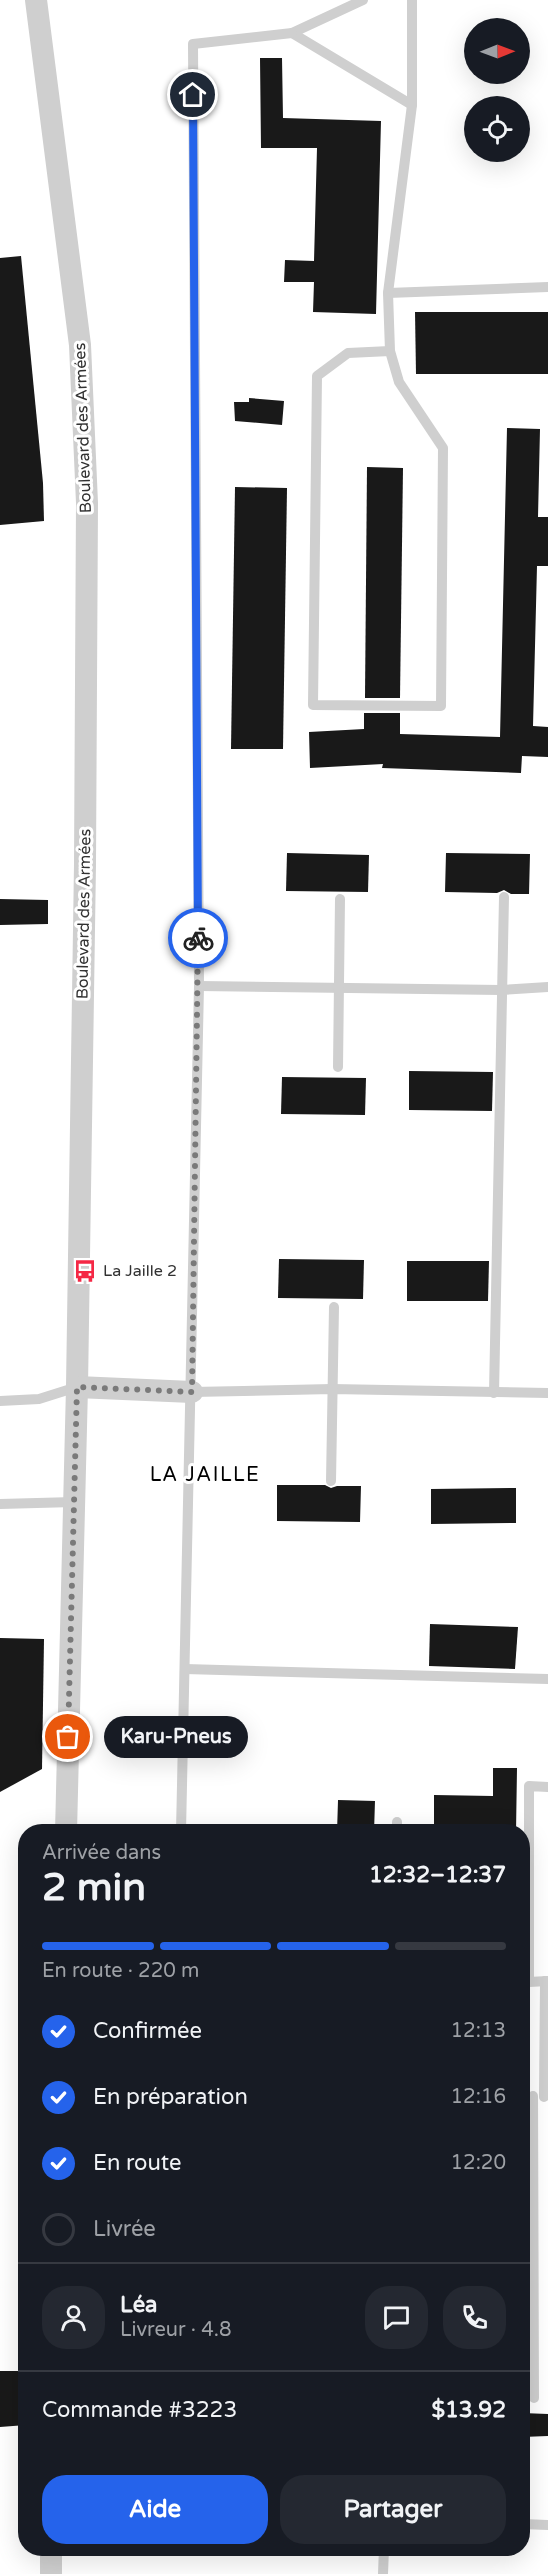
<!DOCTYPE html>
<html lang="fr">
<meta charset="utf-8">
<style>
body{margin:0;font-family:"Varela Round",sans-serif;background:#242831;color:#f1f3f6;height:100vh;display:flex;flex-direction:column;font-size:22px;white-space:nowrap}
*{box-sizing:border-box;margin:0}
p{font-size:20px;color:#9ea1a6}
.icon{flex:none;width:33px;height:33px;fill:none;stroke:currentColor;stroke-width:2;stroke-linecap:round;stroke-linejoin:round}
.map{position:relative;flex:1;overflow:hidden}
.side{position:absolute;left:18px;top:1824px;width:512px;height:732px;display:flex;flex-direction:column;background:#171b24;border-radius:24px;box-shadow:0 6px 24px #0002}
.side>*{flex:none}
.needle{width:39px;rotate:89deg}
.tools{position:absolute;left:464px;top:18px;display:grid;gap:12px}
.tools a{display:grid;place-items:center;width:66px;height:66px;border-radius:50%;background:#171b24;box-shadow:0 6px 24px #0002;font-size:30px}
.pin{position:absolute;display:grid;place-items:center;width:51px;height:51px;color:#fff;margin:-26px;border:3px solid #fff;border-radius:50%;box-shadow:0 2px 6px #0007}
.courier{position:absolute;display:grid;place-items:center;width:60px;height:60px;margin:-30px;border:4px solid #2563eb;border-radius:50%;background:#fff;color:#222;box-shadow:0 2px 8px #0007}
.bubble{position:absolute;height:42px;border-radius:21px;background:#171b24;box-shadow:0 6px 24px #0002;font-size:20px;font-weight:700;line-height:42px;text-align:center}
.overview em{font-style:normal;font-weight:700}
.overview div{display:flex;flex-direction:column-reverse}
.overview{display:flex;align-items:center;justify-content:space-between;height:102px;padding:0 24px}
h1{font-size:39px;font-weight:700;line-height:45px}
.bar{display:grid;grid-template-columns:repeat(4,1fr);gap:9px 6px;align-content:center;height:72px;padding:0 24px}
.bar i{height:8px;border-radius:4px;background:#363941}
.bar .active{background:#2563eb}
.bar p{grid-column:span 4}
.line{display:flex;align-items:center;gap:15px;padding:0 24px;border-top:2px solid #363941}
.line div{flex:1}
.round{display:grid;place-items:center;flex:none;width:63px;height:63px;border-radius:24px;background:#242831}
ol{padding:0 24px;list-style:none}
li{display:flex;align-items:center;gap:18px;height:66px}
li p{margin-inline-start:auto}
li .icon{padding:6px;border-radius:50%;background:#2563eb;color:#fff;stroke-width:4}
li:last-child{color:#9ea1a6}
li i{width:33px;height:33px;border:3px solid #363941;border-radius:50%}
.action{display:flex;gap:12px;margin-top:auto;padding:12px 24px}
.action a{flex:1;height:69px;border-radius:24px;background:#2563eb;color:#fff;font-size:24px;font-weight:700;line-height:69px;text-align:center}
.action a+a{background:#242831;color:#f1f3f6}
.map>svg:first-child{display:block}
</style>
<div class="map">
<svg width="548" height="2574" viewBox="0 0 548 2574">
<rect width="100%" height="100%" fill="#fff"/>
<g fill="#191919">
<polygon points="260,58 282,58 283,118 381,121 376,314 313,312 314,282 284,282 285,260 314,261 317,148 261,148"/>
<polygon points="21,256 43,483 44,521 0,525 0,258"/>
<polygon points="415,312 548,312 548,374 416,374"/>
<polygon points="249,398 284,401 282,425 235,421 234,402 249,402"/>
<polygon points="507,428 540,429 538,517 548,517 548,566 537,566 533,726 548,727 548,757 522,756 521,773 382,768 383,764 310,768 309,732 364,729 364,713 400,713 400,734 500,737"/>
<polygon points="367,467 403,468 400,698 365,698"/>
<polygon points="235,487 287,488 283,749 231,749"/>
<polygon points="287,853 369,855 368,892 286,891"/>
<polygon points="446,853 530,854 529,894 511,894 504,890 497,893 445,892"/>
<polygon points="0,899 48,900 48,924 0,925"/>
<polygon points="409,1071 493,1072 492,1111 409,1110"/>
<polygon points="282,1077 366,1078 365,1115 281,1114"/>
<polygon points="279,1259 364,1260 363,1299 278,1298"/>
<polygon points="407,1261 489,1261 488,1301 407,1301"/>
<polygon points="277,1485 325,1485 331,1488 337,1486 361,1486 360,1522 277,1521"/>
<polygon points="516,1488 516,1523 431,1524 431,1489"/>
<polygon points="430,1624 518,1627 515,1669 429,1666"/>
<polygon points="0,1638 44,1639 42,1769 0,1792"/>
<polygon points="493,1768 517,1768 516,1832 434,1832 434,1795 493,1796"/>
<polygon points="338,1800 375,1801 374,1832 337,1832"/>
<polygon points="0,2371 26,2371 26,2425 0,2427"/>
<polygon points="522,2413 548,2414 548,2436 522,2437"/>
</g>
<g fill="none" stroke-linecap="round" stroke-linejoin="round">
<g stroke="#cfcfcf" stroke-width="10">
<polyline points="363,0 292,33 412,105"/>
<polyline points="388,293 548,287"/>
<polyline points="390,351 348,353 317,376 313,705 441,706 443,448 399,382 390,351 388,293 412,105 412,0"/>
<polyline points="199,986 501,990 548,987"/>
<polyline points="338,1067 340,899"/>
<polyline points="192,1392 332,1389 548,1393"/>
<polyline points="494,1393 504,897"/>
<polyline points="0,1401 39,1399 77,1387"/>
<polyline points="331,1481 334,1307"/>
<polyline points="0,1504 74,1502"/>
<polyline points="185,1669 548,1679"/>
<polyline points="548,1787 529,1786 529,1982 548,1981"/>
<polyline points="181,1832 199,986 193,44 292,33"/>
<polyline points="397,1832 397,1822"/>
<polyline points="533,2096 534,2398"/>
<polyline points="544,2097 545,1981"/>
<polyline points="522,2524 548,2525"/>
<polyline points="383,2574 384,2548"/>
</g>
<g stroke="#cfcfcf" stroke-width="22">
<polyline points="36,0 80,345 87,503 85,864 77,1387 66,1832"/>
<polyline points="77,1387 192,1392"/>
<polyline points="51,2574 51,2548"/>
</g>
</g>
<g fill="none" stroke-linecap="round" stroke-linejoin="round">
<polyline stroke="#7a7a7a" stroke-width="6" stroke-dasharray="0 10.8" points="68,1737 77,1387 192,1392 198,938"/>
<polyline stroke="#2563eb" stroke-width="8" points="193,95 198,938"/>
</g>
<defs>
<g id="bus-bare" transform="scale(1.8)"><path d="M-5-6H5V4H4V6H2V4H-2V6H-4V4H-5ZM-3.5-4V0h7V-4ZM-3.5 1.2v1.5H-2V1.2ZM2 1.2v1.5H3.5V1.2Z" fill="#f52845" stroke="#fff" stroke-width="2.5" paint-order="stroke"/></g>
</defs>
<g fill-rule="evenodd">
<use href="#bus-bare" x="85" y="1271"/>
</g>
<g text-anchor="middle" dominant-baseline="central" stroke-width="6" stroke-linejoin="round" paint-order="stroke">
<g font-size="16" fill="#323232" stroke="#fff">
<text transform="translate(83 428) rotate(-92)">Boulevard des Armées</text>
<text transform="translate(84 914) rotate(-89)">Boulevard des Armées</text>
</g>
<g font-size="16" fill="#323232" stroke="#fff" text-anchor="start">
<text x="103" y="1271">La Jaille 2</text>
</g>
<g font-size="20" letter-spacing="1.5" fill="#000" stroke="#fff">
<text x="205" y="1475">LA JAILLE</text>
</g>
</g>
</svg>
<div class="tools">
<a><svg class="needle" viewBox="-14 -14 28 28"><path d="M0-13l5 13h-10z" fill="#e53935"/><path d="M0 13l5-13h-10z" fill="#9ea1a6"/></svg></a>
<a><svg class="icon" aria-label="locate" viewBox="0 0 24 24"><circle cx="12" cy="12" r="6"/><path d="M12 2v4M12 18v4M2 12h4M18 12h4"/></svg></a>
</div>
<div class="pin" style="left:68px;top:1737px;background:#ea580c"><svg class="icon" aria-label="bag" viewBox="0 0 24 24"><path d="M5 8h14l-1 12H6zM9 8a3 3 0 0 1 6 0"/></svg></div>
<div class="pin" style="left:193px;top:95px;background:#1f2937"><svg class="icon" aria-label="home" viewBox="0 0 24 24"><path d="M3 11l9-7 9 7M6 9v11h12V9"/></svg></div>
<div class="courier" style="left:198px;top:938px"><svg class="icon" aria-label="bike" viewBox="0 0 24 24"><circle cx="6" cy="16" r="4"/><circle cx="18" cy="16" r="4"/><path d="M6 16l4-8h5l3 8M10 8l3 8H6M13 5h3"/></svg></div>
<div class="bubble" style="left:104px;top:1716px;width:144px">Karu-Pneus</div>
<section class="side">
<div class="overview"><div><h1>2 min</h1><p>Arrivée dans</p></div><em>12:32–12:37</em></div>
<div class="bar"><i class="active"></i><i class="active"></i><i class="active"></i><i></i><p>En route · 220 m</p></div>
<ol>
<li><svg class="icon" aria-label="check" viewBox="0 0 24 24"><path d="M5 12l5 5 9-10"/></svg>Confirmée<p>12:13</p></li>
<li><svg class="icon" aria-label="check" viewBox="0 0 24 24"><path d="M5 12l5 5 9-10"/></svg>En préparation<p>12:16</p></li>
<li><svg class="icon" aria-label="check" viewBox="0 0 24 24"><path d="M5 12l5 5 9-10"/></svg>En route<p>12:20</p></li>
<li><i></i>Livrée</li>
</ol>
<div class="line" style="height:108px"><a class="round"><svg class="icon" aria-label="person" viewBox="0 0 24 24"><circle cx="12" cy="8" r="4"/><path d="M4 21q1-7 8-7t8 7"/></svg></a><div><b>Léa</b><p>Livreur · 4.8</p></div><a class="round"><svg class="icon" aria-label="chat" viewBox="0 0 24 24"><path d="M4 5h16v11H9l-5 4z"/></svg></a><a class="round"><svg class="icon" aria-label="phone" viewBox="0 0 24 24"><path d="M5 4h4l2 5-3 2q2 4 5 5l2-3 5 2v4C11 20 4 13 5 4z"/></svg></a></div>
<div class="line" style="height:78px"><div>Commande #3223</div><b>$13.92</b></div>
<div class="action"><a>Aide</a><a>Partager</a></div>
</section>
</div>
